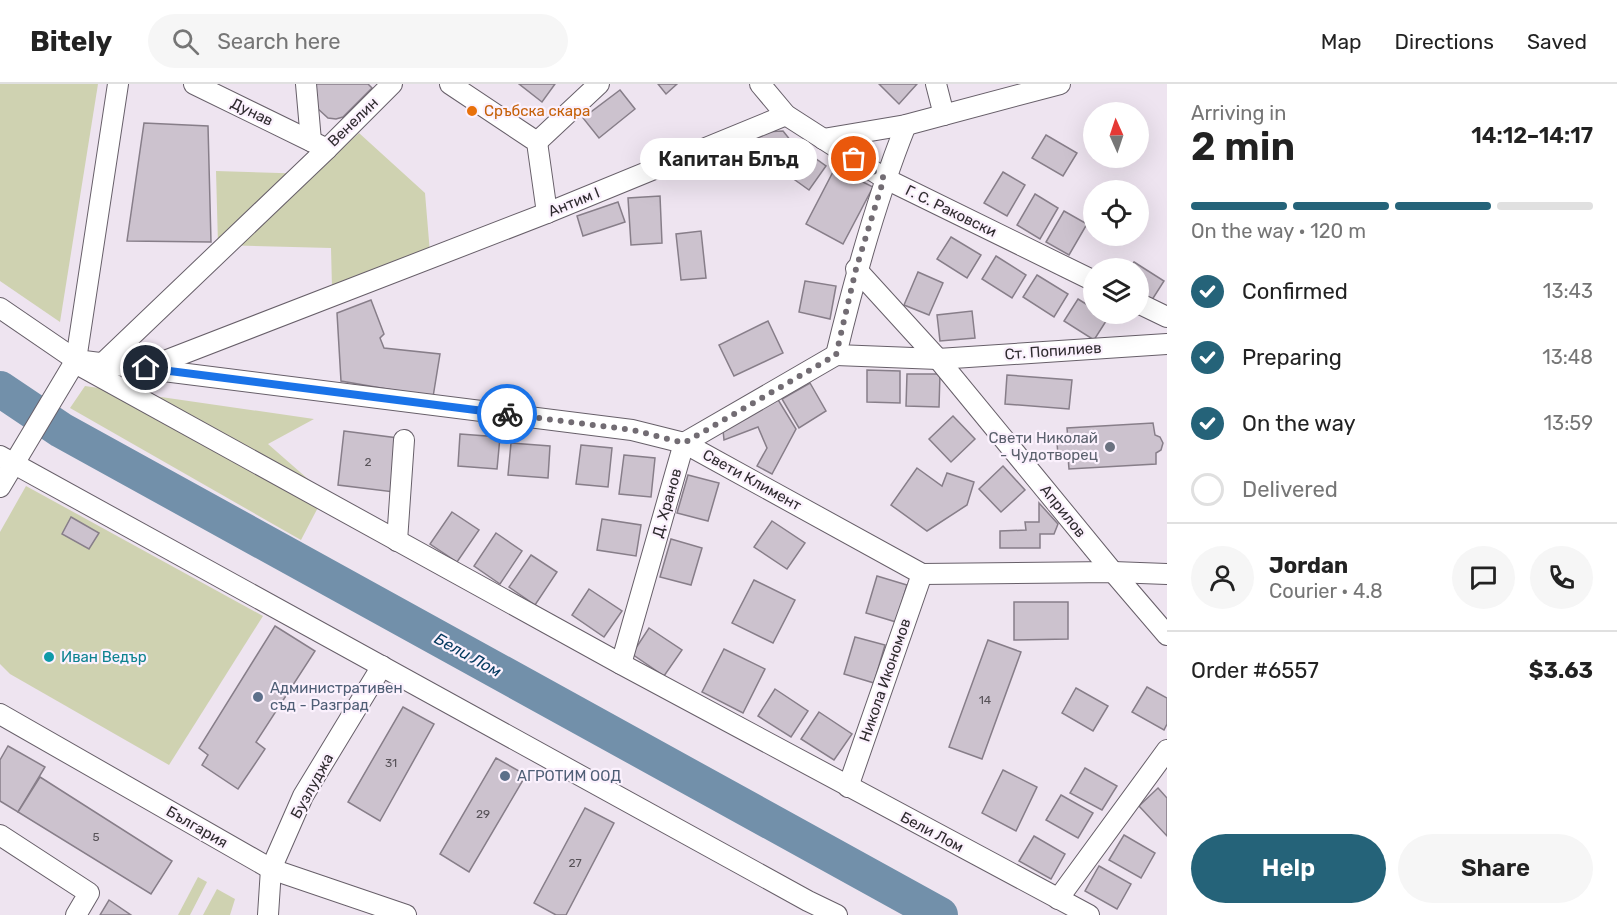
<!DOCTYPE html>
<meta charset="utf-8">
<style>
body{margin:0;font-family:Rubik,sans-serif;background:#f6f6f6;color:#222;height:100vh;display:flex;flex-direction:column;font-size:22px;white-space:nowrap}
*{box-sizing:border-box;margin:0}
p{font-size:20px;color:#767676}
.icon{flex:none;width:33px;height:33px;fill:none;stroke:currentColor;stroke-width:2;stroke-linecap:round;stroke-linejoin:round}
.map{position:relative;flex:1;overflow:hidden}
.drawer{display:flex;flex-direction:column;background:#fff;width:450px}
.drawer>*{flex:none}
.needle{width:39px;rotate:357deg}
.controls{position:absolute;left:1083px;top:18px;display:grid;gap:12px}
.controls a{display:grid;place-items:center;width:66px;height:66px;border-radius:50%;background:#fff;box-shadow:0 6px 24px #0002;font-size:30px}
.pin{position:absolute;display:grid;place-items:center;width:51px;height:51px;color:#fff;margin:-26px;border:3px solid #fff;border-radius:50%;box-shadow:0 2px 6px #0007}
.courier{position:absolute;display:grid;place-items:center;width:60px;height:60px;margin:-30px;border:4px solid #1a73e8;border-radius:50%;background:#fff;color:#222;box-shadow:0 2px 8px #0007}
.bubble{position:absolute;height:42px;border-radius:21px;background:#fff;box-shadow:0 6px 24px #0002;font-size:20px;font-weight:600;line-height:42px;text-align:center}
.head em{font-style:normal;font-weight:600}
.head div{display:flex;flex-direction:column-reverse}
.head{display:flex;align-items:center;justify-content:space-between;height:102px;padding:0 24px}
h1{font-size:39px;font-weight:600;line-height:45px}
.bar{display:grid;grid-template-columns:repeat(4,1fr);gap:9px 6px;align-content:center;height:72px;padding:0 24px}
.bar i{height:8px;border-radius:4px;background:#e0e0e0}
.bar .current{background:#256379}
.bar p{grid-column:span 4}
.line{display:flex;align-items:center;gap:15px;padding:0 24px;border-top:2px solid #e0e0e0}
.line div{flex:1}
.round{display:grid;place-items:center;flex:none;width:63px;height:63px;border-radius:32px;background:#f6f6f6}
ol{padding:0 24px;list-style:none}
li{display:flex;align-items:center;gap:18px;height:66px}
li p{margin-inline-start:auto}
li .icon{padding:6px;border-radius:50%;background:#256379;color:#fff;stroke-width:4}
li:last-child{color:#767676}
li i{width:33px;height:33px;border:3px solid #e0e0e0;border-radius:50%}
.action{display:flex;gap:12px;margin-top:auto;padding:12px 24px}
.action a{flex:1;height:69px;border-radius:36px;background:#256379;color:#fff;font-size:24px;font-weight:600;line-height:69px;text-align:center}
.action a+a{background:#f6f6f6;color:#222}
header{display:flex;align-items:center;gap:36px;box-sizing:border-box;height:84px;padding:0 30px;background:#fff;border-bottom:2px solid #e0e0e0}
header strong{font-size:28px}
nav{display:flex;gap:33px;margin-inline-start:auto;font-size:21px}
.search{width:420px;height:54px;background:#f6f6f6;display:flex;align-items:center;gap:15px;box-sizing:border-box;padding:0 21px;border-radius:33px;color:#767676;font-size:22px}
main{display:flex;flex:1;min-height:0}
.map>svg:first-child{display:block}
</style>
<header>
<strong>Bitely</strong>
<div class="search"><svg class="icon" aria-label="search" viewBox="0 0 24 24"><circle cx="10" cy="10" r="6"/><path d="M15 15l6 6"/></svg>Search here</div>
<nav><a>Map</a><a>Directions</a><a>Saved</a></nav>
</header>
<main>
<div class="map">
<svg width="1167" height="831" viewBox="0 0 1167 831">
<rect width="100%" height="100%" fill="#eee4f0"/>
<g fill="#cfd2b1">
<polygon points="0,0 98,0 60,238 0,197"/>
<polygon points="359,49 425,109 430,169 332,204 331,164 218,161 216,87 313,90"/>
<polygon points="85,302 314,335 268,360 325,410 301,456 70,324"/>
<polygon points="26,402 263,532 169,681 10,590 0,580 0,448"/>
<polygon points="198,793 207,798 190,831 178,831"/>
<polygon points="217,805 235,815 230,831 203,831"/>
</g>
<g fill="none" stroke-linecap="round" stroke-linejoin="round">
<polyline stroke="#7290aa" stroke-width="36" points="0,305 61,346 940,831"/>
</g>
<g fill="#ccc2ce" stroke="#877e89" stroke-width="1.5">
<polygon points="315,0 368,0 372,4 343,33 336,35 328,34 317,24"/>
<polygon points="519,0 555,0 542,18"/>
<polygon points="658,0 677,0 666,10"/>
<polygon points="879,0 917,0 899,20"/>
<polygon points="620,6 635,25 599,54 583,34"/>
<polygon points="144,39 208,42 211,158 127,157"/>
<polygon points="783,47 791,57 826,82 809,106 774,81 753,82 741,59 763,48"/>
<polygon points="1046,51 1077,69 1063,92 1032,74"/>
<polygon points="835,84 873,103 843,160 806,140"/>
<polygon points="1003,88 1025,101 1007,132 984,119"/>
<polygon points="1035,110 1058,124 1040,155 1017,141"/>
<polygon points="660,112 662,159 631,161 628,114"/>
<polygon points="618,118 625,138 583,152 577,132"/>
<polygon points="1064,127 1087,140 1069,171 1046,158"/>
<polygon points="701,147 706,194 681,196 676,150"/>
<polygon points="951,153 981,171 967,194 937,175"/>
<polygon points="996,172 1026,191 1012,214 982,195"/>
<polygon points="1134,178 1164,197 1150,219 1138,212 1138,184 1130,184"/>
<polygon points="918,188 943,199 929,231 904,221"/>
<polygon points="1037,191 1068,210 1054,233 1023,213"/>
<polygon points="805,197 836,202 830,235 799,228"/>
<polygon points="1078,215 1094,225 1094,230 1101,230 1108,234 1094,256 1064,237"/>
<polygon points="371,216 384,250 380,254 384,264 440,270 433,313 341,297 337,229"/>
<polygon points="972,227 975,254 940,257 937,231"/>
<polygon points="768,237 783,269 734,292 719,261"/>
<polygon points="867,286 900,287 900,319 867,318"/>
<polygon points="907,290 940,290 939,323 906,322"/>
<polygon points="1007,291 1072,296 1069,325 1005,320"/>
<polygon points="810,299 826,327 799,344 782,315"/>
<polygon points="777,314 796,345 772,390 757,382 767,364 758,343 724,356 723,346"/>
<polygon points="953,332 975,355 951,378 929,355"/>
<polygon points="1153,339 1155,351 1160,353 1163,359 1161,366 1156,369 1156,380 1069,385 1068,373 1058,374 1057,357 1068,356 1067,344"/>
<polygon points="344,347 398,354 394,408 338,401"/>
<polygon points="460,350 500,353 497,385 458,382"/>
<polygon points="511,359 550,362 548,394 508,391"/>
<polygon points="581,361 612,364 608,403 576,400"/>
<polygon points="624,371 655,374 651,413 619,410"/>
<polygon points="1003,382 1025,406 1001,428 979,405"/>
<polygon points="917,384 942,402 947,389 974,398 967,421 927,447 891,421"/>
<polygon points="688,391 719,399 708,437 677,429"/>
<polygon points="1039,419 1058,440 1054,450 1040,450 1040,464 1000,464 1000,447 1026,446 1025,438 1039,438"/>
<polygon points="452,428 479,446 457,478 430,460"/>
<polygon points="71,433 99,449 89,465 62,450"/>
<polygon points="602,435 641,441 636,472 597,466"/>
<polygon points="772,437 805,459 787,485 754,463"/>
<polygon points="496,449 522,467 500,500 474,482"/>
<polygon points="671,455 702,464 691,501 660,493"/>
<polygon points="531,471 557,488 535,521 509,503"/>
<polygon points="877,492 907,501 896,538 866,529"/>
<polygon points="754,496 795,516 773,559 732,539"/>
<polygon points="589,505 622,527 604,553 572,531"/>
<polygon points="1014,518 1068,518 1068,555 1014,556"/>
<polygon points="275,542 315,567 256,658 265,665 238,705 202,681 208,671 199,664"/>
<polygon points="649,544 682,566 664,592 632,570"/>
<polygon points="855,553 885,561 874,599 844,590"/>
<polygon points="988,556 1021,568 982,675 949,663"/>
<polygon points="724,565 765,585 743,629 702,608"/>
<polygon points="1147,603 1167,614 1167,640 1164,646 1132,628"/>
<polygon points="1076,604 1108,622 1093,647 1062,629"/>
<polygon points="775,605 808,627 791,653 758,632"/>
<polygon points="403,623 434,640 380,737 348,718"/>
<polygon points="819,628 852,650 834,676 801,655"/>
<polygon points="8,662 45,683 18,728 0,717 0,676"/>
<polygon points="496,674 526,691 469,788 440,770"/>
<polygon points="1085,684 1117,702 1102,726 1070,709"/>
<polygon points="1003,686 1037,703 1016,747 982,729"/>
<polygon points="40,693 172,777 151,810 18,728"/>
<polygon points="1158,704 1167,714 1167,752 1139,722"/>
<polygon points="1061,711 1093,729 1078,754 1046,736"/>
<polygon points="585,724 614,739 566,831 556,831 534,819"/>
<polygon points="1124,751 1155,769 1141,794 1109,776"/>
<polygon points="1034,752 1065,770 1051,795 1019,777"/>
<polygon points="1099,782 1131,800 1117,825 1085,807"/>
<polygon points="109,816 131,831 100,831"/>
</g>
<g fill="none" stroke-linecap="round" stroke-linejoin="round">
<g stroke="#675f69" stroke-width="22">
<g id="minor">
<polyline points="194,0 327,65 392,0"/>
<polyline points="306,0 311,57"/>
<polyline points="450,0 537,58 547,129"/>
<polyline points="760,0 786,31 884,94 1094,197"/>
<polyline points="936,0 944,31"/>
<polyline points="823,55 906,41 1060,0"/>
<polyline points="537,58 599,0"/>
<polyline points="856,185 938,275 1113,488 1167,551"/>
<polyline points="1138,219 1167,233"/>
<polyline points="0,224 76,276 632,346 684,359 922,490 1113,488 1167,490"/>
<polyline points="836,271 938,275 1167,260"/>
<path d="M836,271C855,192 876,116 906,41"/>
<polyline points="103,279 327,65"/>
<polyline points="77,280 621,580 1089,831"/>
<polyline points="149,283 547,129 786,31"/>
<polyline points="0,372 808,817 837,831"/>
<polyline points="0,403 76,276 118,0"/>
<polyline points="397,457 404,356"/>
<polyline points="621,580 684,359 836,271"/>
<polyline points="0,630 271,785 406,831"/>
<polyline points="848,703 922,490"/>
<polyline points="0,751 89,809 76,831"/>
<polyline points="1058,815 1167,666"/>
<polyline points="268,831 271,785 303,712 382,582"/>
</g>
</g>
<use href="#minor" stroke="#fff" stroke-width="20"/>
</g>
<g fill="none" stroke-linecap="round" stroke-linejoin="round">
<polyline stroke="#726c73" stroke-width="6" stroke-dasharray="0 10.8" points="507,330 633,346 684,359 836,271 856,185 884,94 854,75"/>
<polyline stroke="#1a73e8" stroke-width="8" points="146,284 507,330"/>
</g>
<circle fill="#e8710a" stroke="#fbf1fd" stroke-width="2" cx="472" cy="27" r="6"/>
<circle fill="#6b7280" stroke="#fbf1fd" stroke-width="2" cx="1110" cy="363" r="6"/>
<circle fill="#0f9aa8" stroke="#fbf1fd" stroke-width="2" cx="49" cy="573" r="6"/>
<g fill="#5c6f8a" stroke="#fbf1fd" stroke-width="2">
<circle cx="258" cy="613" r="6"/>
<circle cx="505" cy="692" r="6"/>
</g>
<g text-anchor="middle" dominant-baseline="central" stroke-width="4.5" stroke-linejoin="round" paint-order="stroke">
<g font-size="12" fill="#565157">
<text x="368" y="378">2</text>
<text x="985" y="616">14</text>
<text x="391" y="679">31</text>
<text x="483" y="730">29</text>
<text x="96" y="753">5</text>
<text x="575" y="779">27</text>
</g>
<g font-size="15" fill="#c56008" stroke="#fbf1fd" text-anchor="start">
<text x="484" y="27">Сръбска скара</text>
</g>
<g font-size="15" fill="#2f2b2f" stroke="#fbf1fd">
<text transform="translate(252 28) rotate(26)">Дунав</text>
<text transform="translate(353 38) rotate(-44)">Венелин</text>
<text transform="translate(574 118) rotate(-22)">Антим I</text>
<text transform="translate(951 127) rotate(26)">Г. С. Раковски</text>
<text transform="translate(1053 267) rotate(-4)">Ст. Попилиев</text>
<text transform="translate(752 396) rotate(29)">Свети Климент</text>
<text transform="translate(667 419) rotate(-74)">Д. Хранов</text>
<text transform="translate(1063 427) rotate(51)">Априлов</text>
<text transform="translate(885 596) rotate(-71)">Никола Икономов</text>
<text transform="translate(312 702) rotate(-61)">Бузлуджа</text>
<text transform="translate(197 743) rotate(30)">България</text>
<text transform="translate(932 748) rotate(28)">Бели Лом</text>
</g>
<g font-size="15" fill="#5b616d" stroke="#fbf1fd" text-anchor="end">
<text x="1098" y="354">Свети Николай<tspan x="1098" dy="17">- Чудотворец</tspan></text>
</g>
<g font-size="15" fill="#0d838f" stroke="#fbf1fd" text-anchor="start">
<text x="61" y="573">Иван Ведър</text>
</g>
<g font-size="15" fill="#4e5e75" stroke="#fbf1fd" text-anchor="start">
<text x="270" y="604">Административен<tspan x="270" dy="17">съд - Разград</tspan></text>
<text x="517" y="692">АГРОТИМ ООД</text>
</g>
<g font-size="16" font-style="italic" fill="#063b60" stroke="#fbf1fd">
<text transform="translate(468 571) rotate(29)">Бели Лом</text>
</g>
</g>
</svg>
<div class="controls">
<a><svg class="needle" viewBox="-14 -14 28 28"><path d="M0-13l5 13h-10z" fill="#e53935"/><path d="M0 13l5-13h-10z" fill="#767676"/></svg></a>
<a><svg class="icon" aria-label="locate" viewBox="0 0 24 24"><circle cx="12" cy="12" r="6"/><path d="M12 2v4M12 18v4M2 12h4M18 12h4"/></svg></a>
<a><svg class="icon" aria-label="layers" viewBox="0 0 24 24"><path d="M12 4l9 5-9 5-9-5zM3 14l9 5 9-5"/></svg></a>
</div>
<div class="pin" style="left:854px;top:75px;background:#ea580c"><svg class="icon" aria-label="bag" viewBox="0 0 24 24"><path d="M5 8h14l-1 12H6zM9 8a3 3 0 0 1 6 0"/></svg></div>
<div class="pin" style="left:146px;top:284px;background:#1f2937"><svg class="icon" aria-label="home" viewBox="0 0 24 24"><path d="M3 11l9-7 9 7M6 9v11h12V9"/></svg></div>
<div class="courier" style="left:507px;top:330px"><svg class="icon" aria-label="bike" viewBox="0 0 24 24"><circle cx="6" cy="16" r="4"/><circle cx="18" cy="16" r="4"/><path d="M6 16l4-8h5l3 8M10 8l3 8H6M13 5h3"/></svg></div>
<div class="bubble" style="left:640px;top:54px;width:177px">Капитан Блъд</div>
</div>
<section class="drawer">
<div class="head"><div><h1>2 min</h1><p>Arriving in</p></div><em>14:12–14:17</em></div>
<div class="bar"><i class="current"></i><i class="current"></i><i class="current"></i><i></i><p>On the way · 120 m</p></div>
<ol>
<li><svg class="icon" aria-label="check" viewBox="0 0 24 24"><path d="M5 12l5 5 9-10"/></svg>Confirmed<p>13:43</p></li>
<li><svg class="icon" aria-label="check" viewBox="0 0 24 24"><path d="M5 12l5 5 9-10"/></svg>Preparing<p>13:48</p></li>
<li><svg class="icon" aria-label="check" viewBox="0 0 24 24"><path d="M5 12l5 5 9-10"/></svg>On the way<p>13:59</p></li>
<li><i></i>Delivered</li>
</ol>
<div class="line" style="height:108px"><a class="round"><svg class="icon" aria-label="person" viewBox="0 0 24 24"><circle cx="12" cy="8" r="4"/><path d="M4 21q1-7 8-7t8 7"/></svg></a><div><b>Jordan</b><p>Courier · 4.8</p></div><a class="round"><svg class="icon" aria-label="chat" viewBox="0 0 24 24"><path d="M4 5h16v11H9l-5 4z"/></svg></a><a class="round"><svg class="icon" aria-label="phone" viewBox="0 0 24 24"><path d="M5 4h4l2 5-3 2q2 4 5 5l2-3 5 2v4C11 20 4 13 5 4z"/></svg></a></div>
<div class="line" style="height:78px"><div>Order #6557</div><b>$3.63</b></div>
<div class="action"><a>Help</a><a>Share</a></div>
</section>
</main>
